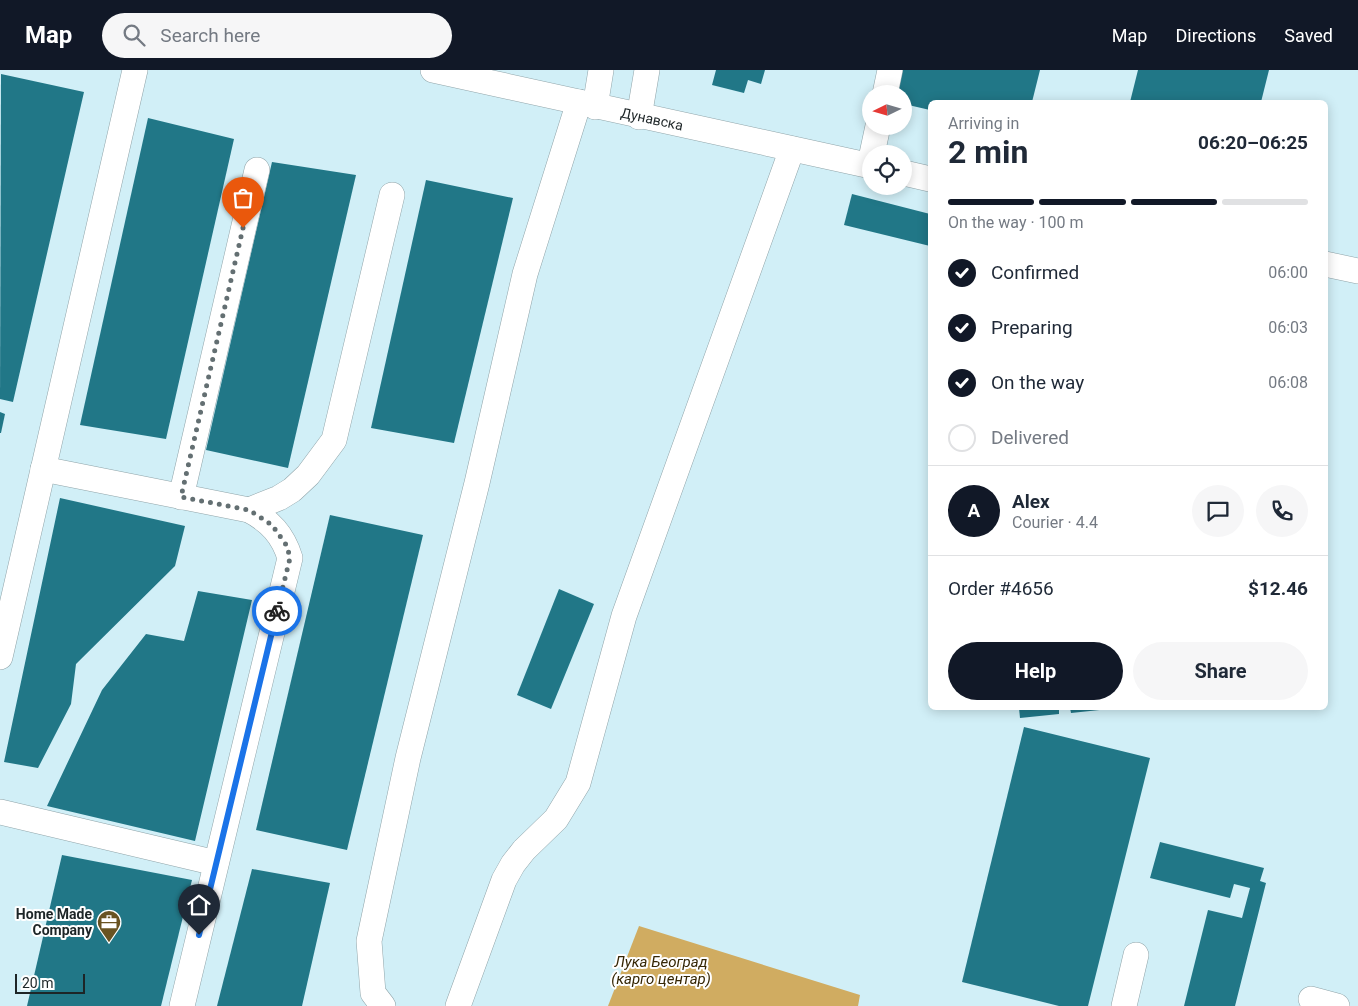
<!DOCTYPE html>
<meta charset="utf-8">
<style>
body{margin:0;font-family:Roboto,sans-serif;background:#f6f6f7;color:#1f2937;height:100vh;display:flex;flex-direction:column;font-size:19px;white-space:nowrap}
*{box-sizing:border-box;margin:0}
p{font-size:16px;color:#747a83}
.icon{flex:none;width:28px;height:28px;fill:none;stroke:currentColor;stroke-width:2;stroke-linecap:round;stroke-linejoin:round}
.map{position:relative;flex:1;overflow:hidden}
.sheet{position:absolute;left:928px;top:30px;width:400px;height:610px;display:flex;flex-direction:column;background:#fff;border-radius:8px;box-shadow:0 2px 12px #0003}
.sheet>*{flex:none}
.needle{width:32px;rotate:265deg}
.fabs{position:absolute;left:862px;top:15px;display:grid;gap:10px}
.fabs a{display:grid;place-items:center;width:50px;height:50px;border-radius:50%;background:#fff;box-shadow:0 2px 12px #0003;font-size:25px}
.scale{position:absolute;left:15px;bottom:12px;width:70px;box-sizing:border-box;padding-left:5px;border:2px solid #1d2527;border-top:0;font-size:14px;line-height:18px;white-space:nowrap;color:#1d2527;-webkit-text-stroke:4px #fff;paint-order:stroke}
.pin{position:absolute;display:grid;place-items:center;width:42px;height:42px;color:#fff;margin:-51px -21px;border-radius:50% 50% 50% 0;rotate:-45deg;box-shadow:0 0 5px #0007}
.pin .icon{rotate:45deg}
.courier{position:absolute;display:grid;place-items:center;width:50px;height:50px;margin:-25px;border:4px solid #1a73e8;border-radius:50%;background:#fff;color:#222;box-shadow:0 1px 6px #0007}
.head em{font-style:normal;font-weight:700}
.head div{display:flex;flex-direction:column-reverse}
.head{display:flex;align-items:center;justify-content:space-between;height:85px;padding:0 20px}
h1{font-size:32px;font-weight:700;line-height:38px}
.bar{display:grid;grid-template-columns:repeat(4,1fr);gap:8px 5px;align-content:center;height:60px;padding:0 20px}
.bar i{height:6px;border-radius:4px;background:#e0e1e3}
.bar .active{background:#111827}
.bar p{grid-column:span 4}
.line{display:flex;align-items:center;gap:12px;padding:0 20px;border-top:1px solid #e0e1e3}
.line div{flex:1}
.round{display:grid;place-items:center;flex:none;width:52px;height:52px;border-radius:26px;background:#f6f6f7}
ol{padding:0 20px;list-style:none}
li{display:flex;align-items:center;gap:15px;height:55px}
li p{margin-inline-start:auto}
li .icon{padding:5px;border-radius:50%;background:#111827;color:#fff;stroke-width:4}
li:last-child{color:#747a83}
li i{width:28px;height:28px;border:2px solid #e0e1e3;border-radius:50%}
.primary-button{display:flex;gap:10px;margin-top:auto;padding:10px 20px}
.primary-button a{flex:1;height:58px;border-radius:30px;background:#111827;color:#fff;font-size:20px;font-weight:700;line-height:58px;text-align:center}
.primary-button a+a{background:#f6f6f7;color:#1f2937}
header{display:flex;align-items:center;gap:30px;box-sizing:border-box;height:70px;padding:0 25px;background:#111827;color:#fff}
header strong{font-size:24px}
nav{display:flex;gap:28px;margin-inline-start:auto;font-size:18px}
.search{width:350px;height:45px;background:#f6f6f7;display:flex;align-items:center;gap:12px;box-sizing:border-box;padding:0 18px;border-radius:28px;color:#747a83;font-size:19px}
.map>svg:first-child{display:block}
</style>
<header>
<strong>Map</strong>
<div class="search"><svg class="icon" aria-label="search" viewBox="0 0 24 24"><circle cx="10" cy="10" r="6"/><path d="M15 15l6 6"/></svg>Search here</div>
<nav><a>Map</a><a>Directions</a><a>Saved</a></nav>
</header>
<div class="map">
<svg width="1358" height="936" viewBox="0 0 1358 936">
<rect width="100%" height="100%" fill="#e4f9fe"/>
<path fill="#d1eff7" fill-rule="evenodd" d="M0,0H1358V936H0ZM871,24H904V56H871ZM930,32H1325V638H930ZM871,84H904V116H871Z"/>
<polygon fill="#d0ac61" points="639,856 860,925 858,936 608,936"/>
<g fill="#217787">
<polygon points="716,0 765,0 761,14 748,10 744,23 712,15"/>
<polygon points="899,0 1040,0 1032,32 930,32 930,40 904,34 904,24 894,24"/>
<polygon points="1138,0 1269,0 1261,32 1130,32"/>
<polygon points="1,4 84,22 13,332 0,329"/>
<polygon points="148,48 234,69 166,369 80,355"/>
<polygon points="272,92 356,105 288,398 206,380"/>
<polygon points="426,110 513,128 454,373 371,358"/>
<polygon points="852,124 930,144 930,176 844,155"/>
<polygon points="0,342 5,344 1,363 0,363"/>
<polygon points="60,428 185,456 175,496 76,594 71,634 38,698 4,692"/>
<polygon points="330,445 423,465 347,780 256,760"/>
<polygon points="559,519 594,534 551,639 517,625"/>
<polygon points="198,521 252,530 195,771 47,736 102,620 146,564 184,571"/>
<polygon points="1019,638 1059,638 1059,644 1020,648"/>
<polygon points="1070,638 1109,638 1109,639 1071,643"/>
<polygon points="1024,657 1150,688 1088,936 1059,936 962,912"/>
<polygon points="1160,772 1264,798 1260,811 1266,813 1235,936 1184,936 1208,840 1242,848 1250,818 1234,814 1230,828 1150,808"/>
<polygon points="62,785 192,810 161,936 27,936"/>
<polygon points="252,799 330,813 302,936 217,936"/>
</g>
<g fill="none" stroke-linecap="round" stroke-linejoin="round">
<g stroke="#90a4a9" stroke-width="26">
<g id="minor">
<polyline points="433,0 871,96"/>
<polyline points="885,24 890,0"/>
<polyline points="595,37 601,0"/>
<polyline points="639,47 647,0"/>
<polyline points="872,84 878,56"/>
<polyline points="904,103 930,109"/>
<polyline points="1325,194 1358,201"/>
<path d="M43,399L249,440C270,451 283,465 290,488L182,936"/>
<polyline points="181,427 257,100"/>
<polyline points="249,440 279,428 292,420 308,405 334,370 392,125"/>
<polyline points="0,587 135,0"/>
<polyline points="0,742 216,793"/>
<polyline points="1311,929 1337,936"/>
<polyline points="383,936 373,923 369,871 408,688 477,413 525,204 579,32"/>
<polyline points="458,936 504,810 513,794 524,780 556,749 578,713 624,546 792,79"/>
<polyline points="1124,936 1136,885"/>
</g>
</g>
<use href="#minor" stroke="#fff" stroke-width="25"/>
</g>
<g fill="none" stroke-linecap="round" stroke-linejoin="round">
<polyline stroke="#636f72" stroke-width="5" stroke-dasharray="0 9" points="243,158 181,427 249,440 272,455 287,476 290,488 277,541"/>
<polyline stroke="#1a73e8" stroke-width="6" points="199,865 277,541"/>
</g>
<defs>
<g id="office-pin" transform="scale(1.25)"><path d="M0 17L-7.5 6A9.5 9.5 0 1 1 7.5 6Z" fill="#695322" stroke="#fff"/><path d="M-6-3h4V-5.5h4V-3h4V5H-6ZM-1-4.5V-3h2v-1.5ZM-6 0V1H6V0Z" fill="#fff"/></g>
</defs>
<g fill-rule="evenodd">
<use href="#office-pin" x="109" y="852"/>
</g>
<g text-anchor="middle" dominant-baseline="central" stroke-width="4" stroke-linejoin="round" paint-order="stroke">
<g font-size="14" fill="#1d2527" stroke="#fff">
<text transform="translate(652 49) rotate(12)">Дунавска</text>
</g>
<g font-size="14" font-weight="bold" fill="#1d2527" stroke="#fff" text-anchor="end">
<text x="92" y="844">Home Made<tspan x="92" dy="16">Company</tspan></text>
</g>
<g font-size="15" font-style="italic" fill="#352604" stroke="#fff">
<text x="661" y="892">Лука Београд<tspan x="661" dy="17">(карго центар)</tspan></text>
</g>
</g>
</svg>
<div class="fabs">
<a><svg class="needle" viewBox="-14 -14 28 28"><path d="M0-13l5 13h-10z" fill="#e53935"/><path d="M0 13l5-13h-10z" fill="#747a83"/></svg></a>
<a><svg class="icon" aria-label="locate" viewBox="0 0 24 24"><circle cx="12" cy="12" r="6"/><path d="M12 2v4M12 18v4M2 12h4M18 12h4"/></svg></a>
</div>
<div class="scale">20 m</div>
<div class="pin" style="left:243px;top:158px;background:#ea580c"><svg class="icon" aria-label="bag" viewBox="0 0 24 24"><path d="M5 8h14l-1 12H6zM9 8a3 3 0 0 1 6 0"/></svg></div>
<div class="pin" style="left:199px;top:865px;background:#1f2937"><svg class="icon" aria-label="home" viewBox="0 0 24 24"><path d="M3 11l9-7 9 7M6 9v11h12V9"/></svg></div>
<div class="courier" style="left:277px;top:541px"><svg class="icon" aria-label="bike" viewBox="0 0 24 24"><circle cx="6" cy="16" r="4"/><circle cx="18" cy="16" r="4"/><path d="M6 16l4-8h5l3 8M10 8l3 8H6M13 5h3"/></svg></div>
<section class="sheet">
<div class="head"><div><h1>2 min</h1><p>Arriving in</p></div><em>06:20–06:25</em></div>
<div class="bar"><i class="active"></i><i class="active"></i><i class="active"></i><i></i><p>On the way · 100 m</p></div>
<ol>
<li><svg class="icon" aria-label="check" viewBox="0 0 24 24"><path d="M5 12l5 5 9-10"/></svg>Confirmed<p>06:00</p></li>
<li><svg class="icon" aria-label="check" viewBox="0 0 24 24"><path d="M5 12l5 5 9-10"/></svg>Preparing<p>06:03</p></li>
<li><svg class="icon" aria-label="check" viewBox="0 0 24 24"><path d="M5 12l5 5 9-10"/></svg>On the way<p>06:08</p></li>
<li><i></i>Delivered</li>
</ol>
<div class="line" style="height:90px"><b class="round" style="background:#111827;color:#fff">A</b><div><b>Alex</b><p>Courier · 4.4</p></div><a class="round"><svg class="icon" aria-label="chat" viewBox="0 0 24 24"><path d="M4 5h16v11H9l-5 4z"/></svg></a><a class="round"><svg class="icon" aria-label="phone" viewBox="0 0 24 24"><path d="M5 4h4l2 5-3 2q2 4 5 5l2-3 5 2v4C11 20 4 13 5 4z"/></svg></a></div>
<div class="line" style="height:65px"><div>Order #4656</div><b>$12.46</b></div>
<div class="primary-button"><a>Help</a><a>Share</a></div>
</section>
</div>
